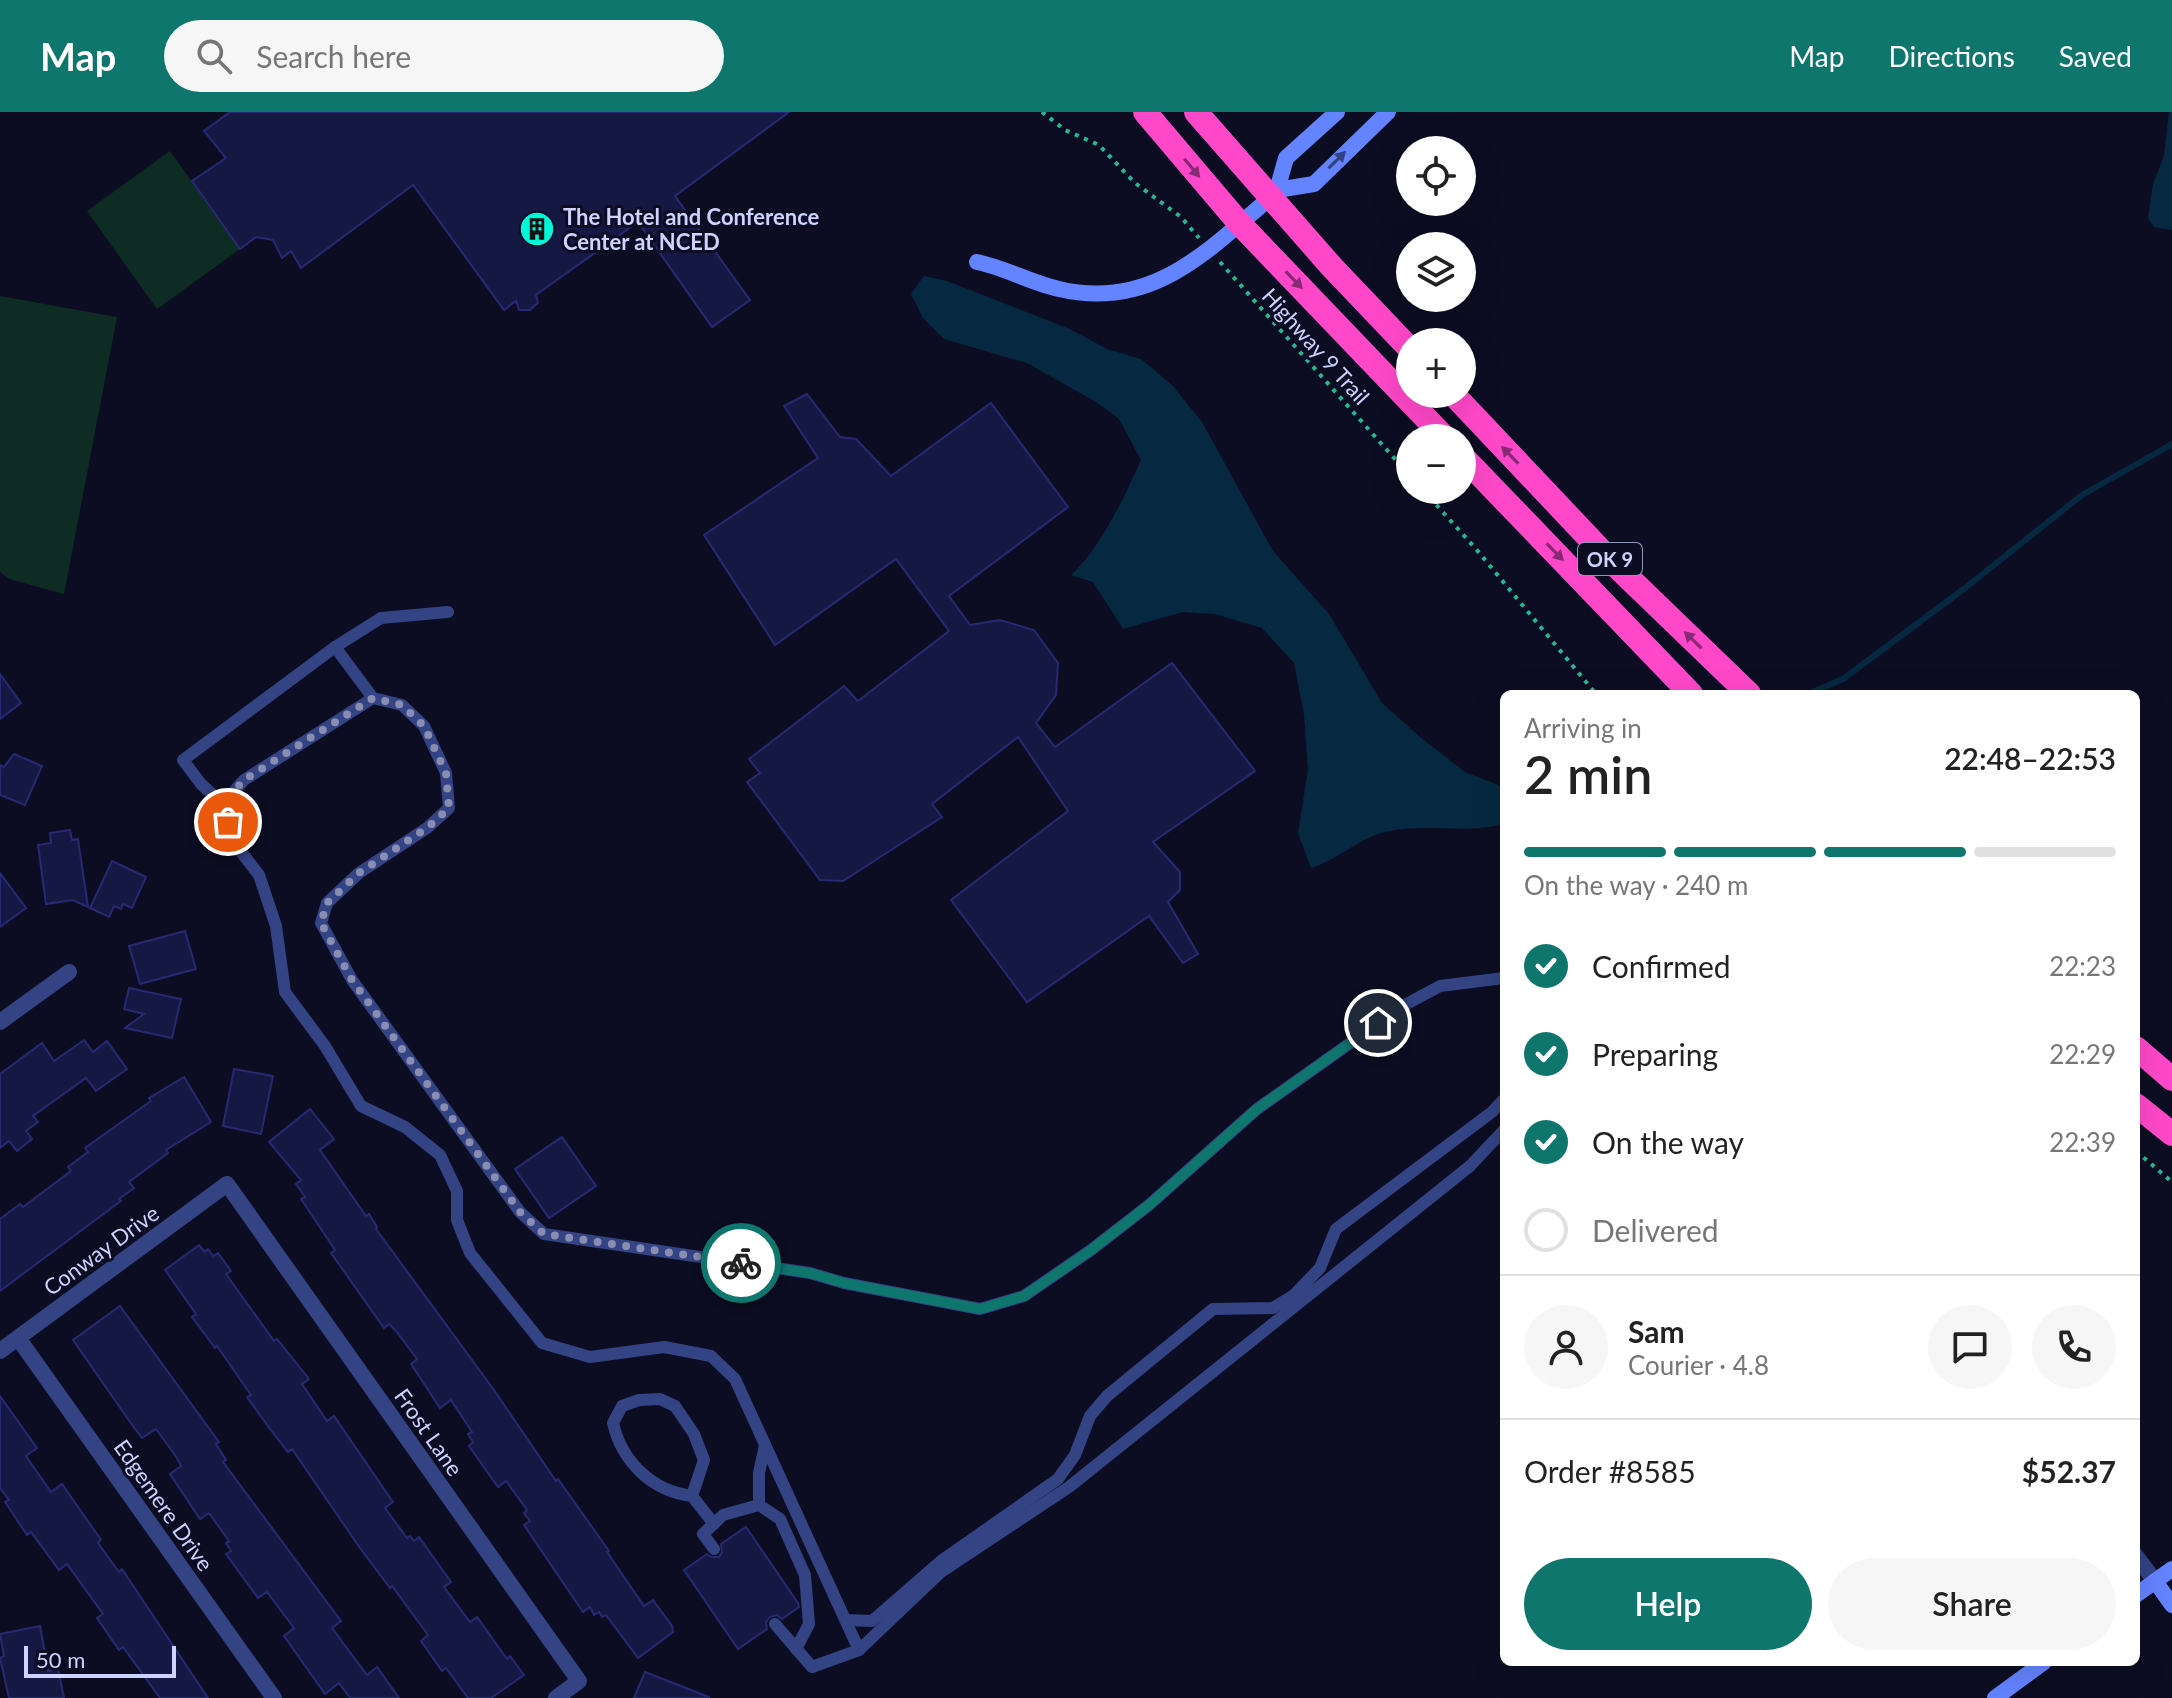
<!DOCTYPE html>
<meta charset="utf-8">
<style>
body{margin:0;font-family:Lato,sans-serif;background:#f6f6f6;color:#222;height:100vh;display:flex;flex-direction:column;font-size:30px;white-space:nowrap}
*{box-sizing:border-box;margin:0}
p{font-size:26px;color:#767676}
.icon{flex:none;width:44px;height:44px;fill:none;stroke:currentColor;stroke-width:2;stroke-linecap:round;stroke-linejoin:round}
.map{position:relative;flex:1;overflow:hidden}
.side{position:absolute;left:1500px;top:578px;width:640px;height:976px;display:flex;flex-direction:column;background:#fff;border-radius:12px;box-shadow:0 8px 32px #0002}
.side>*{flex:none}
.tools{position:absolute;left:1396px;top:24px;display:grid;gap:16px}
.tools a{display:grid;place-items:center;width:80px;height:80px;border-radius:50%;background:#fff;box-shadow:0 8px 32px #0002;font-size:40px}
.scale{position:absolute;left:24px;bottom:20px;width:152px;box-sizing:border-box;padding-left:8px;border:4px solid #cdd2ff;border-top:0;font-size:22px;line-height:28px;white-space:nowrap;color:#cdd2ff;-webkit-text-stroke:6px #0c0d22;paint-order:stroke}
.pin{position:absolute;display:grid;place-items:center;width:68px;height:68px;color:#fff;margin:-34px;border:4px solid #fff;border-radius:50%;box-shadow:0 2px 8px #0007}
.courier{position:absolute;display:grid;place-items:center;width:80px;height:80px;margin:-40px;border:6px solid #0f766e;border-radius:50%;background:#fff;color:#222;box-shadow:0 2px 10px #0007}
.overview em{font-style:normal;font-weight:600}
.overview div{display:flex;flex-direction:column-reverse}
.overview{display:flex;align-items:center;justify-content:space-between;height:136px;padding:0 24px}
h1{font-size:52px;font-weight:600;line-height:60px}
.bar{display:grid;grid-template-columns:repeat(4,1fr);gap:12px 8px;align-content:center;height:96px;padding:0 24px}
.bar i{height:10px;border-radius:6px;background:#e0e0e0}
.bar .active{background:#0f766e}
.bar p{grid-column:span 4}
.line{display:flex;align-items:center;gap:20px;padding:0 24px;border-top:2px solid #e0e0e0}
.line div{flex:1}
.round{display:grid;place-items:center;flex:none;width:84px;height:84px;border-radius:42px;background:#f6f6f6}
ol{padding:0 24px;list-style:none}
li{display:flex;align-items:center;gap:24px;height:88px}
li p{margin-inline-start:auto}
li .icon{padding:8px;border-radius:50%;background:#0f766e;color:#fff;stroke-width:4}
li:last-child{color:#767676}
li i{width:44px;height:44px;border:4px solid #e0e0e0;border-radius:50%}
.button{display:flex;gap:16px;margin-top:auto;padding:16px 24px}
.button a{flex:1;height:92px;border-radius:48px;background:#0f766e;color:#fff;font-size:32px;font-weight:600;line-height:92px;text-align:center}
.button a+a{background:#f6f6f6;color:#222}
header{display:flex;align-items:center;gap:48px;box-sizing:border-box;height:112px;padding:0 40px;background:#0f766e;color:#fff}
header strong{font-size:38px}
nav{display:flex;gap:44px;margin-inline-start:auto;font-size:28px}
.search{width:560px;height:72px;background:#f6f6f6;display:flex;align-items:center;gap:20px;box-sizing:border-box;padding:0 28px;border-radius:44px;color:#767676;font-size:30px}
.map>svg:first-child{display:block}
</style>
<header>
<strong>Map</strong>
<div class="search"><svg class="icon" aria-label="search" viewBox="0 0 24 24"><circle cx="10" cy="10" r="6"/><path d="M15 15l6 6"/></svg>Search here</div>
<nav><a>Map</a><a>Directions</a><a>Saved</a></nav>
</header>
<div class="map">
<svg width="2172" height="1586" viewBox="0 0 2172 1586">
<rect width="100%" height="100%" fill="#0c0d22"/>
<g fill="#0e2c24">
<polygon points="170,39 240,137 157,197 87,99"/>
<polygon points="0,184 117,205 64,482 9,467 0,460"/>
</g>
<g fill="#062941">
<polygon points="2169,0 2172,0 2172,118 2154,115 2148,106 2153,72 2164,44"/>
<path d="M924,164L947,169L1070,217L1107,237L1141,247L1172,273L1202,310L1273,439L1329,502L1382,591L1420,625L1465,660L1504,675V712C1463,723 1419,709 1378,722C1356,729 1337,748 1311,756L1298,721L1308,658L1304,603L1294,551L1262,516L1215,502L1183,500L1123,517L1093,470L1071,463C1100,437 1125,384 1141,348L1119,307L1096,290L1027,251L944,227L923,206L911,182Z"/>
</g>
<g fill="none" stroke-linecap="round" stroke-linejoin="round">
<polyline stroke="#062941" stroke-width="6" points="1808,582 1843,567 1965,476 2082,383 2172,332"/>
</g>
<g fill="#161844" stroke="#272972" stroke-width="2">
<polygon points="230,0 789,0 675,84 750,188 712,215 638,110 536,183 538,191 530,198 519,198 516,189 504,198 413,73 301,156 291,139 282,146 273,128 256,125 240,137 192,69 226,46 204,19"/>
<polygon points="807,282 840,325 856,327 891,364 991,291 1068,395 949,484 970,513 1000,508 1034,518 1058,551 1056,583 1036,611 1055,635 1172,551 1255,659 1153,730 1180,760 1180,778 1168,790 1198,842 1183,851 1149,804 1027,890 951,788 1068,699 1018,625 932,692 942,705 843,769 820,768 747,670 760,661 749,647 844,574 858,589 949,519 896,447 775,533 704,423 818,346 784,294"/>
<polygon points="0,562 21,591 0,607"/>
<polygon points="14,642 42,654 25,693 0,683 0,653 4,655"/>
<polygon points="70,718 72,728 78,727 88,795 73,788 46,792 38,733 51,731 50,721"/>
<polygon points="112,749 146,765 132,796 123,792 121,797 114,794 109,805 90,796"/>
<polygon points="0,761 26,796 0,815"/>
<polygon points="185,819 196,857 140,872 129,834"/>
<polygon points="129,876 181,887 172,926 125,916 144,902 124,897"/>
<polygon points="84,928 93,940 107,929 127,957 96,979 86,966 33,1004 38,1010 26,1019 32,1027 17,1039 9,1029 0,1036 0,962 42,931 54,949"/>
<polygon points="234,957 273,964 261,1022 223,1014"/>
<polygon points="184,965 211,1010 166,1038 168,1041 129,1070 134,1076 119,1087 121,1089 0,1179 0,1107 20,1092 23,1095 71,1059 68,1055 88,1040 85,1036 151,989 149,986"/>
<polygon points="310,997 334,1027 320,1038 366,1104 369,1102 377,1115 376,1117 494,1278 556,1369 558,1367 609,1439 607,1440 644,1494 653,1488 672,1514 673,1520 638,1546 606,1503 602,1505 599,1500 594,1503 590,1495 583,1500 524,1413 530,1409 524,1401 527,1398 506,1369 498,1375 469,1334 473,1330 468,1322 472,1320 451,1288 440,1296 411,1252 417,1247 396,1219 389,1212 384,1216 331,1141 335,1138 301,1087 305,1085 296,1072 301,1068 269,1030"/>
<polygon points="562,1025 596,1074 549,1106 515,1057"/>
<polygon points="199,1133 205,1140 208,1137 213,1144 218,1141 231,1159 226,1162 274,1229 277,1227 309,1267 302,1272 327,1309 334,1304 393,1390 385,1396 407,1426 410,1424 414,1429 419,1425 451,1470 444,1475 470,1510 477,1505 507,1547 510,1544 524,1563 491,1586 468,1586 446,1556 442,1559 421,1529 428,1523 392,1474 390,1476 360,1436 292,1337 288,1340 270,1317 247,1285 251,1283 217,1234 215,1236 192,1205 196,1202 165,1158"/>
<polygon points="120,1194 219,1330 216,1332 226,1348 223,1350 341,1509 332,1516 367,1563 377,1555 399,1586 350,1586 339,1571 325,1582 284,1524 294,1516 267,1480 258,1486 226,1442 231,1439 226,1431 229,1429 209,1401 200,1407 170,1362 181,1354 177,1346 156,1317 142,1326 130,1310 73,1228"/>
<polygon points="0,1284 37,1336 26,1344 51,1380 62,1372 101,1428 98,1431 119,1460 122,1457 208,1586 160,1586 123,1535 119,1538 97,1506 103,1502 67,1452 59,1458 31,1420 27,1423 5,1390 9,1388 0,1376"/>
<polygon points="746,1415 798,1491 799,1495 782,1507 777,1503 770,1505 766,1510 767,1517 738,1537 684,1458 707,1442 711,1445 719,1445 722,1440 721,1432"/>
<polygon points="40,1514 48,1559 58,1557 64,1586 9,1586 0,1546 4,1544 0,1522"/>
<polygon points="645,1560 709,1585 709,1586 634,1586"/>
</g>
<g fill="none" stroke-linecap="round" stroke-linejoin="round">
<g stroke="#25ba8f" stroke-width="4" stroke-dasharray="4 6" stroke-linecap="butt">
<polyline points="1042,0 1065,18 1099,33 1135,71 1181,105 1199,126"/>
<polyline points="1220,150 1410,364"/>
<polyline points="1423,378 1476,437 1596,582"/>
<polyline points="2136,1039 2172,1070"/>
</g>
<g stroke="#334384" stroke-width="12">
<polyline points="448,500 381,506 335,535 183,648 201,672 223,692 232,728 259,763 276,814 285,880 325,934 361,994 405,1015 440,1043 457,1079 457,1108 470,1141 542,1231 590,1245 664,1235 711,1244 735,1267 859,1538"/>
<polyline points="373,586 402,593 424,614 446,661 449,696 427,716 359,761 327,791 321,811 352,868 520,1100 544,1122 810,1161 844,1171 980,1197 1024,1184 1091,1138 1149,1093 1257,997 1401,895 1440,874 1504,866"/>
<polyline points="223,692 244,668 373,586 335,535"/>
<path d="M692,1384C652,1379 622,1350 613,1311L622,1294L639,1288L660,1287L675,1294L694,1322L704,1348L692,1384L714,1412"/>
<polyline points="759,1393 759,1361 765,1333"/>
<polyline points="714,1437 703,1422 723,1403 759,1393 780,1407 805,1463 809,1512 796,1537"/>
<polyline points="846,1508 872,1509 941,1449 1058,1367 1075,1343 1090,1304 1107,1284 1213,1197 1273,1196 1294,1183 1320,1156 1336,1117 1492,1000 1504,987"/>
<polyline points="775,1512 812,1555 859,1538 941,1460 1069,1375 1470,1054 1504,1018"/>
</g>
<g stroke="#334384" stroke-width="16">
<polyline points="0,910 69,860"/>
<polyline points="18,1226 274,1586"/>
<polyline points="0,1239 227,1072 579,1569 556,1586"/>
<polyline points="2136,1444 2155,1469"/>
</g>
<g stroke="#6483ff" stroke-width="16">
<polyline points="1277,78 1314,72 1388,0"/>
<path d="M977,150C1006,156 1031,171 1059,177C1152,199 1207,139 1271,85L1277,78L1286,46L1337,0"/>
<polyline points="2155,1469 2172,1493"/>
<polyline points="2136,1483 2172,1457"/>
<polyline points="1995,1586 2044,1550"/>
</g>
<g stroke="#ff48c9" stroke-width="24">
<polyline points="1145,0 1240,112 1445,326"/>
<polyline points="1196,0 1331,154 1410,237"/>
<polyline points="1453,282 1608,446 1749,582"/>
<polyline points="1462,344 1691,582"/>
<polyline points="2136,936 2172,967"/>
<polyline points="2136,993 2172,1022"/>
</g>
</g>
<defs><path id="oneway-solid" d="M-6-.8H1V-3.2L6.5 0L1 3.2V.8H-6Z" transform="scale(2)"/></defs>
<use fill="#344285" href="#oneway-solid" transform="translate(1337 48) rotate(-45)"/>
<g fill="#862a76">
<use href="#oneway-solid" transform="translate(1192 56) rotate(50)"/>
<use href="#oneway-solid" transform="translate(1294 168) rotate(46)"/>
<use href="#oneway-solid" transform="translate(1510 343) rotate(-134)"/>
<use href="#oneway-solid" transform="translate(1555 440) rotate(46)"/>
<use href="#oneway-solid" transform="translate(1693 528) rotate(-136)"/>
</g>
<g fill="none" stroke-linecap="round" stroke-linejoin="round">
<polyline stroke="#898db2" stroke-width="8" stroke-dasharray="0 14.4" points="228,710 223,692 244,668 373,586 402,593 424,614 446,661 449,696 427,716 359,761 327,791 321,811 352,868 520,1100 544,1122 741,1151"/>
<polyline stroke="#0f766e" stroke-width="10" points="741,1151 810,1161 844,1171 980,1197 1024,1184 1091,1138 1149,1093 1257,997 1378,911"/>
</g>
<defs>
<g id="building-disc" transform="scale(1.8)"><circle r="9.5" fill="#00f8d8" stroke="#0c0d22"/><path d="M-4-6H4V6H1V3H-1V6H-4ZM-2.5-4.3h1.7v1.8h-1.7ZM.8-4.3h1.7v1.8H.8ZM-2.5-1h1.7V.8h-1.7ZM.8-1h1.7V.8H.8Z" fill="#111"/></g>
</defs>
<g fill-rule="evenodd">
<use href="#building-disc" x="537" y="117"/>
</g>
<g text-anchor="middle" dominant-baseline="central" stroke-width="6" stroke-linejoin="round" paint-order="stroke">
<rect fill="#0c0d22" stroke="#9397bd" stroke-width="2" x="1578" y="431" width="64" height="32" rx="6"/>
<g font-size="20" font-weight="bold" fill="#cdd2ff">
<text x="1610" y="447">OK 9</text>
</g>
<g font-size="22" font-weight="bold" fill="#cdd2ff" stroke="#0c0d22" text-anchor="start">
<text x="563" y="104">The Hotel and Conference<tspan x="563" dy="25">Center at NCED</tspan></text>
</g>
<g font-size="22" fill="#cdd2ff" stroke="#0c0d22">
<text transform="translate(1316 234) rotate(48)">Highway 9 Trail</text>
<text transform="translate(101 1138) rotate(-36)">Conway Drive</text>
<text transform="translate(429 1320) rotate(55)">Frost Lane</text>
<text transform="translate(164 1393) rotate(55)">Edgemere Drive</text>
</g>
</g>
</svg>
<div class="tools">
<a><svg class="icon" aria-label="locate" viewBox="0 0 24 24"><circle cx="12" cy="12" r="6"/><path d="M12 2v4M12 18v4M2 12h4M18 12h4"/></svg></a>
<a><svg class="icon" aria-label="layers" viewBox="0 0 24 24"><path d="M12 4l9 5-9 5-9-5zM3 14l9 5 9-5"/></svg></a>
<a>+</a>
<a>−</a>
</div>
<div class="scale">50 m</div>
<div class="pin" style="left:228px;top:710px;background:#ea580c"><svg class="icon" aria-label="bag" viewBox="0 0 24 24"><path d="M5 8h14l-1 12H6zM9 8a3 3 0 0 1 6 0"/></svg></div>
<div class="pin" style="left:1378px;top:911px;background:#1f2937"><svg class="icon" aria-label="home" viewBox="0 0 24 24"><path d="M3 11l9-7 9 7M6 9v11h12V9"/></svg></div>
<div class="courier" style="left:741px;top:1151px"><svg class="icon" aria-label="bike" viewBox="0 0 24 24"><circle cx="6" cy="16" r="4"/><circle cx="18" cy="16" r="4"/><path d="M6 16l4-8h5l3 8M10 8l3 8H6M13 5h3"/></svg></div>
<section class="side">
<div class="overview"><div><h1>2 min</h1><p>Arriving in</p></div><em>22:48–22:53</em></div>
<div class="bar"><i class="active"></i><i class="active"></i><i class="active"></i><i></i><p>On the way · 240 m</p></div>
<ol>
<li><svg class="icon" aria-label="check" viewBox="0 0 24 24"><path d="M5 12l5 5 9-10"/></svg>Confirmed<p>22:23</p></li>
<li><svg class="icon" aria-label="check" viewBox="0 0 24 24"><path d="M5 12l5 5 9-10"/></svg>Preparing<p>22:29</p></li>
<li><svg class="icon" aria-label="check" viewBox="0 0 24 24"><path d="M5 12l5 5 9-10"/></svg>On the way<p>22:39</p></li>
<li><i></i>Delivered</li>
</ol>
<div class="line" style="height:144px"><a class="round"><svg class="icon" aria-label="person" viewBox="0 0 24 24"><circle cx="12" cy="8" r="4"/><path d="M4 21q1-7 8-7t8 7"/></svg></a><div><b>Sam</b><p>Courier · 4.8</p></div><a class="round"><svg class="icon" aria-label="chat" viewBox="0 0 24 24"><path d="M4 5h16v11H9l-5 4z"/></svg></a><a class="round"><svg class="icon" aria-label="phone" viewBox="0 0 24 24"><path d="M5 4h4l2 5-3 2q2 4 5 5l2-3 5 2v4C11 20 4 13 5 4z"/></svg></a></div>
<div class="line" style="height:104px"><div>Order #8585</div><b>$52.37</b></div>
<div class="button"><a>Help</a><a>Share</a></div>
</section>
</div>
